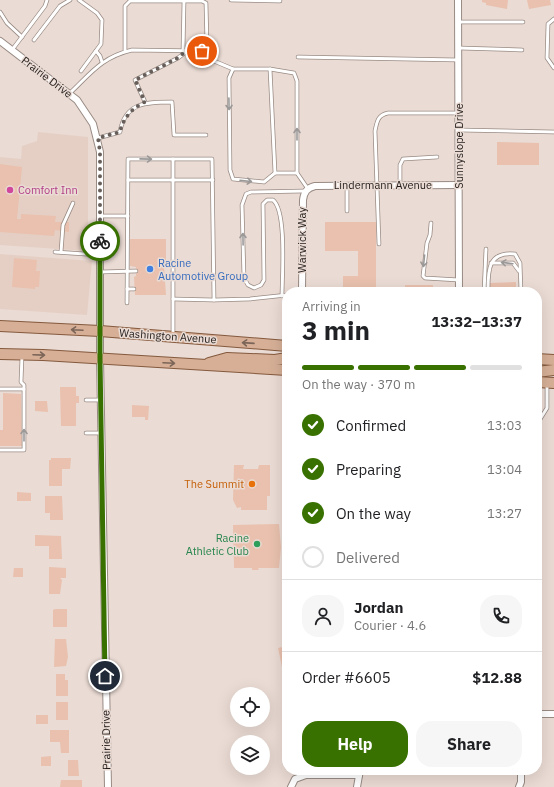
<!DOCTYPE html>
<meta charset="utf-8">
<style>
body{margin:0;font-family:"IBM Plex Sans",sans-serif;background:#f6f6f6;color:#202124;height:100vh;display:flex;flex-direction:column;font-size:15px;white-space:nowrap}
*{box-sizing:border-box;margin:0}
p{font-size:13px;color:#757577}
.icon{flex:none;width:22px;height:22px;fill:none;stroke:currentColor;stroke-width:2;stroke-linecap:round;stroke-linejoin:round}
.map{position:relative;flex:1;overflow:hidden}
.panel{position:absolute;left:282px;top:287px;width:260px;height:488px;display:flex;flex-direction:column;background:#fff;border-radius:16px;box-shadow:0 4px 16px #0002}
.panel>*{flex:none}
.fabs{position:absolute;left:230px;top:687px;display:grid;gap:8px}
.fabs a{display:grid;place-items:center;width:40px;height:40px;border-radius:50%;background:#fff;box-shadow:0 4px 16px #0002;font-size:20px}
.pin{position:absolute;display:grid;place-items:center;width:34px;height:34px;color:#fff;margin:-17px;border:2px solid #fff;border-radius:50%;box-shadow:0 1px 4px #0007}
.courier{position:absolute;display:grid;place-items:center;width:40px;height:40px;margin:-20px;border:3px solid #397100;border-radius:50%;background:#fff;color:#222;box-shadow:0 1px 5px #0007}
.overview em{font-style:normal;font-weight:700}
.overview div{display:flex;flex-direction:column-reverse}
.overview{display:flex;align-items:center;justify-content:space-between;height:68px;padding:0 20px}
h1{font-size:26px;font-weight:700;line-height:30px}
.bar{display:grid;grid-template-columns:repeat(4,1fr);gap:6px 4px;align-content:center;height:48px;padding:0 20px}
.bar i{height:5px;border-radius:3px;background:#e0e0e0}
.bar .selected{background:#397100}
.bar p{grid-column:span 4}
.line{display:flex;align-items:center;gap:10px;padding:0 20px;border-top:1px solid #e0e0e0}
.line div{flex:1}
.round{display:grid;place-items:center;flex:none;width:42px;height:42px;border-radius:16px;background:#f6f6f6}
ol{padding:0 20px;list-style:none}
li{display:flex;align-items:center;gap:12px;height:44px}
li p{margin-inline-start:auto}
li .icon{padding:4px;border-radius:50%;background:#397100;color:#fff;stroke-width:4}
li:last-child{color:#757577}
li i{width:22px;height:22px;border:2px solid #e0e0e0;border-radius:50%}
.button{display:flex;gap:8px;margin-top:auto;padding:8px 20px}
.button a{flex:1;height:46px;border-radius:16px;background:#397100;color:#fff;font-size:16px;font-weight:700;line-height:46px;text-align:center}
.button a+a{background:#f6f6f6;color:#202124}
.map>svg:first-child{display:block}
</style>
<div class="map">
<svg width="554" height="787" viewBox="0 0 554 787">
<rect width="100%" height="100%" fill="#eadbd4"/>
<g fill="#e5cfc4">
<polygon points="38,132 88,137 88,251 0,245 0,157 21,159 22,146 37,141"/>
<polygon points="0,254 92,261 87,315 0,309"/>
</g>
<g fill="#e9c1ae">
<polygon points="482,0 508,0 507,9 486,5 486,3 482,2"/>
<polygon points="527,0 550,0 551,5 529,9"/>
<polygon points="497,142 539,143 539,165 497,165"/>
<polygon points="0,164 22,167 17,219 21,219 21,214 56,216 55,222 69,222 69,232 55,230 54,236 0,232"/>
<polygon points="325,222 376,222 376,292 343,292 343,276 358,276 358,251 325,251"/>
<polygon points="130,239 166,239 166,265 164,266 166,295 135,295 134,277 136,276 136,267 130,266"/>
<polygon points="14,258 37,260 36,271 40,271 39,287 35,287 35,289 12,287"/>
<polygon points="516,282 516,292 490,292 490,283"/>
<polygon points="405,285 433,285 433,290 436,290 436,292 405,292"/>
<polygon points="60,387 76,387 76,396 79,396 79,403 76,403 76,426 61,426"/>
<polygon points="3,393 21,394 22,446 0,446 0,430 3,430"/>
<polygon points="35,401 47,401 48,412 35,411"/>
<polygon points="132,405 149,406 148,420 145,420 145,417 132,417"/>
<polygon points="51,458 71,458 70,469 62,469 62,486 49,486 49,460 51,460"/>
<polygon points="234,465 244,465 243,469 258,469 259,465 270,465 270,496 267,496 267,510 241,510 241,507 237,508 233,500"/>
<polygon points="17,492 31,493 31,501 17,501"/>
<polygon points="45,496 62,496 63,520 50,520 50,513 45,513"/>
<polygon points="279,524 281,547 279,568 258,568 259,570 252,570 252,568 234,568 233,525"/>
<polygon points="35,535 61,536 62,559 49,559 49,546 35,546"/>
<polygon points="49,567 66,568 66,578 60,578 62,580 60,594 49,594"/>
<polygon points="14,568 23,568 23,577 13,577"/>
<polygon points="55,609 67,609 67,627 53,627 53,610"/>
<polygon points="55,639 66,639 68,657 66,666 54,667"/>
<polygon points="287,646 287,686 286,686 278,648"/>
<polygon points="56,674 65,674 65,680 68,680 68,696 56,696"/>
<rect x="56" y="702" width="12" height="18"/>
<rect x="36" y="715" width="12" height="9"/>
<polygon points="50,730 69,730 69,753 61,753 60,742 50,742"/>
<polygon points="51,756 51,766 41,766 41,757"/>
<polygon points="68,760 78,760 79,776 68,776"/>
<polygon points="384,770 414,770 414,771 385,775"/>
<polygon points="61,780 82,780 82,787 60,787"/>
</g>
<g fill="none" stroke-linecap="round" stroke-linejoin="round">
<g stroke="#988b84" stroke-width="4.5">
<g id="service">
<polyline points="79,0 97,13 102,20 101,44 81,71"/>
<polyline points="231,0 280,1"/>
<polyline points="0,12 7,23 22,37"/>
<polyline points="554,19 548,24 547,58 554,68"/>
<polyline points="458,22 523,22"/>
<polyline points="34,40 60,6 70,0"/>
<polyline points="459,48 522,50"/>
<polyline points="12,50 45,6 47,0"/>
<polyline points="183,50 184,1"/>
<polyline points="96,51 100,56 102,62"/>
<polyline points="202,51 214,61 233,69 270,69 294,73 297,81 297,173 308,189"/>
<polyline points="298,57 459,60"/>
<polyline points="233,69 229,78 230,170 233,179 264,182 275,173 297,173"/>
<polyline points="270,69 275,173"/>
<path d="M70,93C91,73 102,57 132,50L202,51L207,46L206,3L202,1H130L125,6V52"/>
<polyline points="145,102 135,80 178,58 187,51"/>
<polyline points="459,130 554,132"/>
<path d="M98,138L120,132C125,102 147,102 172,102L174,135H206"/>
<polyline points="173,159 173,336"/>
<polyline points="128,180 213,180"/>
<polyline points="400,185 400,165 403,159 437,157"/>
<polyline points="347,186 347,211"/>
<polyline points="100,216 128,216"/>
<polyline points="431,223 430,235 427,243 423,276 425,278 459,280"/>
<path d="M379,244L375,131C377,121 378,115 388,113H458"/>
<polyline points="55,252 100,255"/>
<polyline points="61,252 63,225 73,203"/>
<polyline points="491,263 513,263 519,271"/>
<polyline points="100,272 136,271"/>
<polyline points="127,289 134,289"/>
<polyline points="484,292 486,249"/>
<path d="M488,292C488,272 487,251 515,254L520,263L521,292"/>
<path d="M282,296C282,277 287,211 273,200H267L263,204L264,280L261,285L254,288L248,285L244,278L242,205L246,194L251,192L305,191"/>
<polyline points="214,300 250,299 287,295"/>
<polyline points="127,303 128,159 212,159 214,300 173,299"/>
<polyline points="0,389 24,389"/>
<polyline points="86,400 101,400"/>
<polyline points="537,424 547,408 547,384"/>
<polyline points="86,433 102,433"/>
<polyline points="0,450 24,450 24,385 21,382 22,356"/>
</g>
</g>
<g stroke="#988b84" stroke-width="8">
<g id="minor">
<polyline points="458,0 459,292"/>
<polyline points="0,41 77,100 93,124 100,152 100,359 108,787"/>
<path d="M302,292L303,200C304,192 307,188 315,186L459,185"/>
<polyline points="537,714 554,714"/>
<polyline points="291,787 295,779 306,775 359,775"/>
<polyline points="357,787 360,770"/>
<polyline points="519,787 521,782 521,770"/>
</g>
</g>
<g stroke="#84593d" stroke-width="12">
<g id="primary">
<polyline points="0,326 100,331 287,346"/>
<polyline points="0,354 43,355 287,370"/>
<polyline points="537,359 554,360"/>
<polyline points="209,363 227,358 275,360 287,358"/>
<polyline points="537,372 554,370"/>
<polyline points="537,382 554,383"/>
</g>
</g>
<use href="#service" stroke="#fff" stroke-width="3"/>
<use href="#minor" stroke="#fff" stroke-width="6"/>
<use href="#primary" stroke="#d6af96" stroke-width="10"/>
</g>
<defs><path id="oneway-shaft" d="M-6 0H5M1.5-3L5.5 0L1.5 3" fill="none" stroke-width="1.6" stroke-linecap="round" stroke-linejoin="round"/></defs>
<g stroke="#9b9898">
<use href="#oneway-shaft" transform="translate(229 104) rotate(89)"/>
<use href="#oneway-shaft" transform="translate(297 134) rotate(-90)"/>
<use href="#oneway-shaft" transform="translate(146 159) rotate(1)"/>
<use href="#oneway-shaft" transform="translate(246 181) rotate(6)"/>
<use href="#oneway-shaft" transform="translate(243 239) rotate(-91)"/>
<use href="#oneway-shaft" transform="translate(424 261) rotate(96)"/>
<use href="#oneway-shaft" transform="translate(507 263) rotate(-173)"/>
<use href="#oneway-shaft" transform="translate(24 435) rotate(-90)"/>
</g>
<g stroke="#7b6558">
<use href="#oneway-shaft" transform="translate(77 330) rotate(-177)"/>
<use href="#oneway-shaft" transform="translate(248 343) rotate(-176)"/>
<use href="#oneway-shaft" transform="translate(39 355) rotate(2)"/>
<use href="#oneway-shaft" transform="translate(169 363) rotate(3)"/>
</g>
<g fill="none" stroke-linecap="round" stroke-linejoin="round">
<path stroke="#675e5a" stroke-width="4" stroke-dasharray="0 7.2" d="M100,241V152L98,138L120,132C123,118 132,108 145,102L135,80L178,58L187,50L202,51"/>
<polyline stroke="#397100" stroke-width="5" points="100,241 100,359 105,676"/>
</g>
<circle fill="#d1479c" stroke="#eadbd4" stroke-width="1.5" cx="10" cy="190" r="4"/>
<circle fill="#3f7fe0" stroke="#eadbd4" stroke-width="1.5" cx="150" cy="269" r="4"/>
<circle fill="#e8710a" stroke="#eadbd4" stroke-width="1.5" cx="252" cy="484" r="4"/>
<circle fill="#2e9e5b" stroke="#eadbd4" stroke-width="1.5" cx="257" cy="544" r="4"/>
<g text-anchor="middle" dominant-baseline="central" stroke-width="3" stroke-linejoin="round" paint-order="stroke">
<g font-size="11" fill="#201b19" stroke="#eadbd4">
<text transform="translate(47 77) rotate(37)">Prairie Drive</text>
<text transform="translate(459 146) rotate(-90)">Sunnyslope Drive</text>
<text x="383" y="185">Lindermann Avenue</text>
<text transform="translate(302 240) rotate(-90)">Warwick Way</text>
<text transform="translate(168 336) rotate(4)">Washington Avenue</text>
<text transform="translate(106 740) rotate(-91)">Prairie Drive</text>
</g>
<g font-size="11" fill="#b23c85" stroke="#eadbd4" text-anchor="start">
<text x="18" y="190">Comfort Inn</text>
</g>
<g font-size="11" fill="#366cbe" stroke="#eadbd4" text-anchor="start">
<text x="158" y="263">Racine<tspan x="158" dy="13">Automotive Group</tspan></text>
</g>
<g font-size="11" fill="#c56008" stroke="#eadbd4" text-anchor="end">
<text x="244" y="484">The Summit</text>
</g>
<g font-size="11" fill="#27864d" stroke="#eadbd4" text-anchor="end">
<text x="249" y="538">Racine<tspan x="249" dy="13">Athletic Club</tspan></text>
</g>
</g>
</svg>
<div class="fabs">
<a><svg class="icon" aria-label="locate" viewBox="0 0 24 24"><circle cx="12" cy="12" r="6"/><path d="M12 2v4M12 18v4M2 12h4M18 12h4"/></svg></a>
<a><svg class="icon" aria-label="layers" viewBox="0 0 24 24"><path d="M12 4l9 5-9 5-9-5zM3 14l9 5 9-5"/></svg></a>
</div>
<div class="pin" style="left:202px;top:51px;background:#ea580c"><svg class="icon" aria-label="bag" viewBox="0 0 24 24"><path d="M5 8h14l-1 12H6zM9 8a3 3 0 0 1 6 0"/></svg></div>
<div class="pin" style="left:105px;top:676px;background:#1f2937"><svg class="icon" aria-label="home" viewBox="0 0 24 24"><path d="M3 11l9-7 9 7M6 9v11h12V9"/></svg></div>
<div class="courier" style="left:100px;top:241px"><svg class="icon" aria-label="bike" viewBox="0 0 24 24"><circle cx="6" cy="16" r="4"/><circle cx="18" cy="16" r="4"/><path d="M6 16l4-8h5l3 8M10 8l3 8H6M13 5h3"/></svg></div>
<section class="panel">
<div class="overview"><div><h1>3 min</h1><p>Arriving in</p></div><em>13:32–13:37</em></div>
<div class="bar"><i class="selected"></i><i class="selected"></i><i class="selected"></i><i></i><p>On the way · 370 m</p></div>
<ol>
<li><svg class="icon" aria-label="check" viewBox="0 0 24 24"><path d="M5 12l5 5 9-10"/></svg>Confirmed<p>13:03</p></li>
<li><svg class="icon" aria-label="check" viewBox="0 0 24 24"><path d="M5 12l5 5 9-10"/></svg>Preparing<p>13:04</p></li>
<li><svg class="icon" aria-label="check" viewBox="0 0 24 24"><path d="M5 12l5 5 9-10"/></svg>On the way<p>13:27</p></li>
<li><i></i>Delivered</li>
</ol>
<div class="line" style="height:72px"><a class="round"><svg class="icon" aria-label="person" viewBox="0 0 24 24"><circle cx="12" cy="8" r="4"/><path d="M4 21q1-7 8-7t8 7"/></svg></a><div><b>Jordan</b><p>Courier · 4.6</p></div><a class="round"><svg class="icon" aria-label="phone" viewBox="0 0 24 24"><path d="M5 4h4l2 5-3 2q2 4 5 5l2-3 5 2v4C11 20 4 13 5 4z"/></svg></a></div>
<div class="line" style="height:52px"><div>Order #6605</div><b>$12.88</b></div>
<div class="button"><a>Help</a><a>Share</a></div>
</section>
</div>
